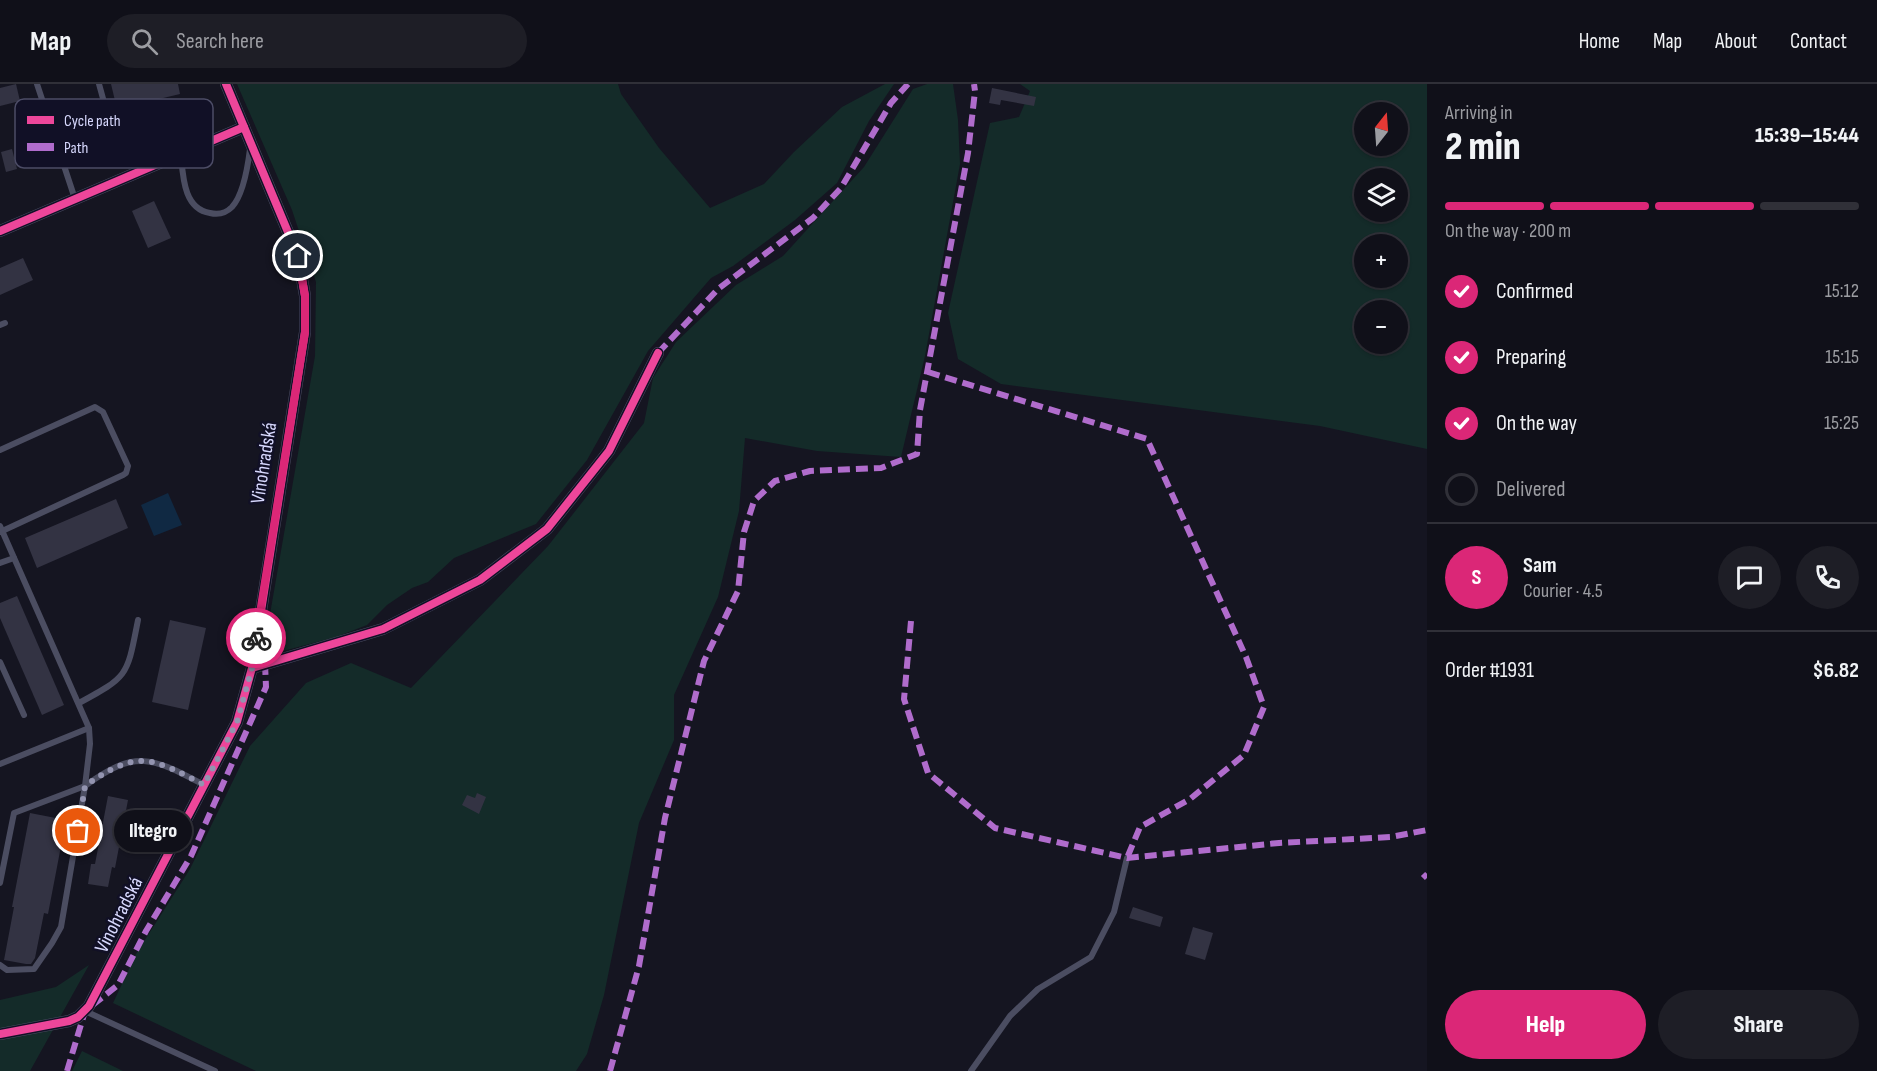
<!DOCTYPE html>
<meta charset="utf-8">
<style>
body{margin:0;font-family:"Sofia Sans Condensed",sans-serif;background:#1e1e26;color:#f1f3f6;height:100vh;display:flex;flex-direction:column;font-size:22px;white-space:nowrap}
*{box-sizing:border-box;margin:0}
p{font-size:20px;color:#9c9da2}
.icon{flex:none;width:33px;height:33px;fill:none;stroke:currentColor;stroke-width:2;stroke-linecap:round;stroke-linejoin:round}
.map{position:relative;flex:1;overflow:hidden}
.drawer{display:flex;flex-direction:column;background:#101019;width:450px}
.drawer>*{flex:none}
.needle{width:39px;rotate:17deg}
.fabs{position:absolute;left:1354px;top:18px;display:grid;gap:12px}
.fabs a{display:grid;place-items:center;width:54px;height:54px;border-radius:50%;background:#101019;box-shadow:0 2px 4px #0004,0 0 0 2px #303038;font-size:30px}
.pin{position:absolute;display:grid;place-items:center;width:51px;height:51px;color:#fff;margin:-26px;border:3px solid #fff;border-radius:50%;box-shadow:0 2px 6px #0007}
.courier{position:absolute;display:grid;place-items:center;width:60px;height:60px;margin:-30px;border:4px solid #db2777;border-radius:50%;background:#fff;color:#222;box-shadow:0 2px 8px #0007}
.bubble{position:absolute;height:42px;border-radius:21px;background:#101019;box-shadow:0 2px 4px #0004,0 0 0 2px #303038;font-size:20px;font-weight:800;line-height:42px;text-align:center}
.headline em{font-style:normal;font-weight:800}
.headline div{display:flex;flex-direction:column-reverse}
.headline{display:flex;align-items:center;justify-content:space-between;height:102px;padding:0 18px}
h1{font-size:39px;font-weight:800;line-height:45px}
.bar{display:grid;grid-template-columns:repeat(4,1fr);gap:9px 6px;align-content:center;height:72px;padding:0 18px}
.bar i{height:8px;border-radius:4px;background:#303038}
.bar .on{background:#db2777}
.bar p{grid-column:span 4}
.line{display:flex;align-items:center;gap:15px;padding:0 18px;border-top:2px solid #303038}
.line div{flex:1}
.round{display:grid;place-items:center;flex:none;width:63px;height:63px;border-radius:32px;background:#1e1e26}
ol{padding:0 18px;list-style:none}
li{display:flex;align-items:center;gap:18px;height:66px}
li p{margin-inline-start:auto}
li .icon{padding:6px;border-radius:50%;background:#db2777;color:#fff;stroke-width:4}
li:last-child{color:#9c9da2}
li i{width:33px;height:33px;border:3px solid #303038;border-radius:50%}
.primary-button{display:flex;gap:12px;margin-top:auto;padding:12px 18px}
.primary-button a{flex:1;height:69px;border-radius:36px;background:#db2777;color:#fff;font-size:24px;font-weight:800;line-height:69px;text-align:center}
.primary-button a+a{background:#1e1e26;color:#f1f3f6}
header{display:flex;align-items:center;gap:36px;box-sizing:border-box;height:84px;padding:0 30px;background:#101019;border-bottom:2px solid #303038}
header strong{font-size:28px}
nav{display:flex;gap:33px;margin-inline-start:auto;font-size:21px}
.search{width:420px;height:54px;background:#1e1e26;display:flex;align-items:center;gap:15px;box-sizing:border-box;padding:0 21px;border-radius:33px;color:#9c9da2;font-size:22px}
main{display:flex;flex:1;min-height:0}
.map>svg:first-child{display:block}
</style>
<header>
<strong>Map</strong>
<div class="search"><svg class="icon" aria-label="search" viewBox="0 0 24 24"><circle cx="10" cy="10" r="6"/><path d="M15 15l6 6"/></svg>Search here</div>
<nav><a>Home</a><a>Map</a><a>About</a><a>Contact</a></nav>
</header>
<main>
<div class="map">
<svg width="1427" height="987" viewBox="0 0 1427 987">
<rect width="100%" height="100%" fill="#151521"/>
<g fill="#142b29" fill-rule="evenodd">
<polygon points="237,0 618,0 621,10 659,64 710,124 764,100 794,68 842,23 885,0 894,0 869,37 837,99 795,136 733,182 711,194 648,267 587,376 536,440 454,474 428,498 412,504 387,521 367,541 336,553 279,568 266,553 315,272 316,198 292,126"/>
<polygon points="927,0 953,0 958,36 960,80 925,272 901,373 817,367 745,354 739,427 718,513 674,611 674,656 639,739 604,911 587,970 576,987 256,987 113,919 136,870 190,785 250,662 306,599 351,579 411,604 548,462 644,339 653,294 676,258 736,201 783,172 864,83 913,5"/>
<path d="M1020,0H1427V365L1320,342L1001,300L958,275L948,229L990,39L1019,33L1030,7ZM1365,28H1398V62H1365ZM1365,94H1398V128H1365ZM1365,160H1398V194H1365ZM1365,226H1398V260H1365Z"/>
<polygon points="89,881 30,987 0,987 0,916 56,903"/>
<polygon points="82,967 123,987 72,987"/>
</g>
<polygon fill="#102943" points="168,409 182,441 154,452 141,421"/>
<g fill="#333343">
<polygon points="16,0 20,17 0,22 0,4"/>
<polygon points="111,0 178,0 180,10 117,25"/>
<polygon points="992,4 1036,13 1034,22 1001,16 1000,21 989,19"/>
<polygon points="12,65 17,85 6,88 1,68"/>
<polygon points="154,117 171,154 148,164 132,127"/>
<polygon points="23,174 33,196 0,211 0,184"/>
<polygon points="116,415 128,444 37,484 25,454"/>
<polygon points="17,512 64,621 42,631 0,534 0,519"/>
<polygon points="170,536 206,544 188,626 152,618"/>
<polygon points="477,709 486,713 479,730 462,721 467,711 475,714"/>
<polygon points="108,712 128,716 115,784 112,783 108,803 88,800 91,780 95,780"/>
<polygon points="30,729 66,736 48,830 44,829 35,874 31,880 26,880 4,876 14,823 12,823"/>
<polygon points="1133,823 1163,833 1160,843 1129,834"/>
<polygon points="1193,843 1213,849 1205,876 1185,870"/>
</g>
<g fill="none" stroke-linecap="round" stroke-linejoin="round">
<g stroke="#4b4d61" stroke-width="6">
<polyline points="37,0 75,115"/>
<polyline points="58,64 110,40 99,0"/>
<path d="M181,72C183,93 184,125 210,129C218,131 226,129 232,123C243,111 248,81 250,65"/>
<polyline points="0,241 5,239"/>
<polyline points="0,366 95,323 103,328 128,382 126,389 123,391 0,448"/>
<path d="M0,442L89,644L90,660L85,702C136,665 151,673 204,701"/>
<polyline points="0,479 14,474"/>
<polyline points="0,578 24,631"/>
<path d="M79,619C129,592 127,592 138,536"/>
<polyline points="0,680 89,644"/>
<polyline points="0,799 14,729 85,702"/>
<polyline points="0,881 7,886 34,885 52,859 61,843 85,702"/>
<polyline points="85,927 215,987"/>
<polyline points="971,987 1010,932 1038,905 1091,873 1114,828 1127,774"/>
</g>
<g stroke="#4b4d61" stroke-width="12">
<polyline points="0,147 244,43"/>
<polyline points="252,584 383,545 480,496 547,445 609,367 658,269"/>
<polyline points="0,950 69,937 78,933 89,922 237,638 252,584 305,248 305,212 298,172 226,0"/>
</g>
<g stroke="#b06ccc" stroke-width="6" stroke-dasharray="12 6" stroke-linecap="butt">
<polyline points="658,269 718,205 813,134 841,104 891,19 908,0"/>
<polyline points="928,288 1147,355 1246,573 1264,623 1244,671 1190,715 1140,743 1127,774"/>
<polyline points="911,537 904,615 928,689 995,744 1127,774 1279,759 1391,753 1427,746"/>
<polyline points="1423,790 1427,794"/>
<polyline points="67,987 85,927 118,901 146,847 191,772 266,603 265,580"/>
<polyline points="610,987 639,882 665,734 704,577 738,507 744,448 754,417 775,397 810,387 881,384 917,370 920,326 968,69 975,7 974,0"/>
</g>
<g stroke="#111026" stroke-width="11">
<g id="cycleway">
<polyline points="0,147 244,43"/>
<polyline points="252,584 383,545 480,496 547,445 609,367 658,269"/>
<polyline points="0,950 69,937 78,933 89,922 237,638 252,584 305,248 305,212 298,172 226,0"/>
</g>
</g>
<use href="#cycleway" stroke="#ed469a" stroke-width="8"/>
</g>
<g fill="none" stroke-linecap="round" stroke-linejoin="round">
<path stroke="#9394b0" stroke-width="6" stroke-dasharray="0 10.8" d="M78,747L85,702C137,665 151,673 204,701L237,638L252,584L256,554"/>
<polyline stroke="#db2777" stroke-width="8" points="256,554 305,248 305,212 298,172"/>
</g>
<g text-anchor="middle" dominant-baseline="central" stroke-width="5" stroke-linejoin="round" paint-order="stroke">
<g font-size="20" fill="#d7d8fd" stroke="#111026">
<text transform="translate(264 379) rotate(-81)">Vinohradská</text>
<text transform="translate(119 831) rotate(-63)">Vinohradská</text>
</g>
</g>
<rect x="15" y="15" width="198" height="69" rx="9" fill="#111026" stroke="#4c4c66" stroke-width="1.5"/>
<rect x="27" y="32" width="27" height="8" fill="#ed469a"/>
<rect x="27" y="59" width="27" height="8" fill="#b06ccc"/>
<g font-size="16" fill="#d7d8fd">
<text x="64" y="42">Cycle path</text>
<text x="64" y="69">Path</text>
</g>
</svg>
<div class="fabs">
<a><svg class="needle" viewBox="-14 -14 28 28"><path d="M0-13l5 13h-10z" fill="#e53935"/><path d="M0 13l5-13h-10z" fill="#9c9da2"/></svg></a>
<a><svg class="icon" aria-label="layers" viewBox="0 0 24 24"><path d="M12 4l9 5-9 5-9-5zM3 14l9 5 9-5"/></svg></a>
<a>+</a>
<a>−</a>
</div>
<div class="pin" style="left:78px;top:747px;background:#ea580c"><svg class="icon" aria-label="bag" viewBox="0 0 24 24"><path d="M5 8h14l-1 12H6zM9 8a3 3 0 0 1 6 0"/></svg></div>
<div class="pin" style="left:298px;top:172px;background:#1f2937"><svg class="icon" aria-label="home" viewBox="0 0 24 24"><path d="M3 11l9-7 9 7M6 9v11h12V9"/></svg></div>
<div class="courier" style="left:256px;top:554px"><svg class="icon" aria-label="bike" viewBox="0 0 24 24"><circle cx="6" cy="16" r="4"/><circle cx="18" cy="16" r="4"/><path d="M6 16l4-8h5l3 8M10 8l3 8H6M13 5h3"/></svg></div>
<div class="bubble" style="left:114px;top:726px;width:78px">Iltegro</div>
</div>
<section class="drawer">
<div class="headline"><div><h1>2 min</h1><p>Arriving in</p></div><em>15:39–15:44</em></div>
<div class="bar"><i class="on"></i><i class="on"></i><i class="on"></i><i></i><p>On the way · 200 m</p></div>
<ol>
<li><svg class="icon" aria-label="check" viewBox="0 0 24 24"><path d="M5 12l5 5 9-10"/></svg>Confirmed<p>15:12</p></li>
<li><svg class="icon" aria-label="check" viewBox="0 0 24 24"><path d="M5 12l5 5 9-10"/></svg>Preparing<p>15:15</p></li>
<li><svg class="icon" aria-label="check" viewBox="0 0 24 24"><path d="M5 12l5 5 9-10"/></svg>On the way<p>15:25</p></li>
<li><i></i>Delivered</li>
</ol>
<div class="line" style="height:108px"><b class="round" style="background:#db2777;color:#fff">S</b><div><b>Sam</b><p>Courier · 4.5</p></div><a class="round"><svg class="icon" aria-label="chat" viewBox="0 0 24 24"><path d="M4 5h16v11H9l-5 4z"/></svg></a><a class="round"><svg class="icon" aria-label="phone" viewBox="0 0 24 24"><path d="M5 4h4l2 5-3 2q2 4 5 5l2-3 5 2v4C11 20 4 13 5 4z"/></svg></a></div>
<div class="line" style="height:78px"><div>Order #1931</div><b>$6.82</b></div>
<div class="primary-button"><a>Help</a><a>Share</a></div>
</section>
</main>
